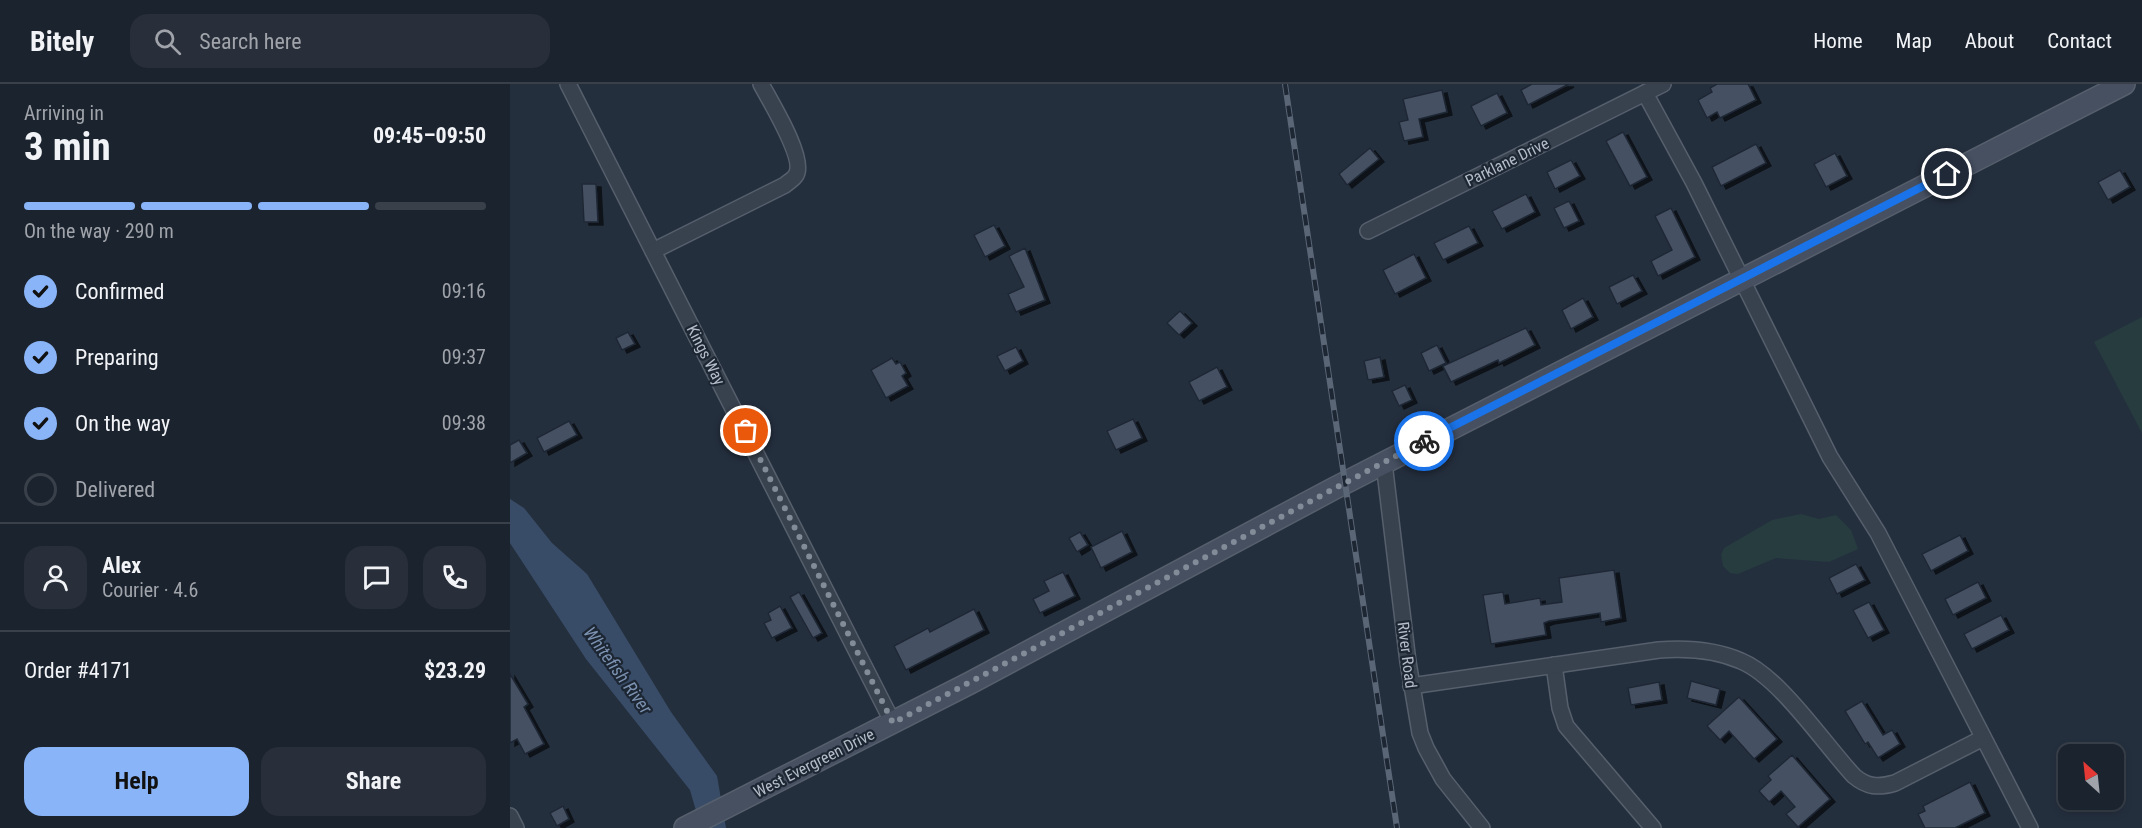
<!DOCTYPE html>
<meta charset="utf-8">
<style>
body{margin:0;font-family:"Roboto Condensed",sans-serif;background:#282f3a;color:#f1f3f6;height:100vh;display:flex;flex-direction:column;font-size:22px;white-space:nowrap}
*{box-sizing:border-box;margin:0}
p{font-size:20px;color:#a0a4aa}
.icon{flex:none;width:33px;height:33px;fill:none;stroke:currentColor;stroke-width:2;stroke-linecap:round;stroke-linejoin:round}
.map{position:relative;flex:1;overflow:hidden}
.drawer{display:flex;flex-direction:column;background:#1b232e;width:510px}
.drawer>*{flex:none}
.needle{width:39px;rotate:333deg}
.tools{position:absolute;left:1548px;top:660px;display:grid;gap:12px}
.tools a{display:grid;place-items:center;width:66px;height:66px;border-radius:12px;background:#1b232e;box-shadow:0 3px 9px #0003,0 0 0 2px #39404a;font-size:30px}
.pin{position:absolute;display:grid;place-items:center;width:51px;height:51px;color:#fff;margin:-26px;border:3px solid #fff;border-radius:50%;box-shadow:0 2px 6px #0007}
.courier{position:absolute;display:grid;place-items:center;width:60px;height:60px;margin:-30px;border:4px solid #1a73e8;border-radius:50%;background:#fff;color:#222;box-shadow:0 2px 8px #0007}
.summary em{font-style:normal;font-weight:700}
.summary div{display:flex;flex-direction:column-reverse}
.summary{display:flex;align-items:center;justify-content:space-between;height:102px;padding:0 24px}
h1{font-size:39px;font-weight:700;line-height:45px}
.bar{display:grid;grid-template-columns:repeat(4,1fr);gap:9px 6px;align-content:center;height:72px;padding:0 24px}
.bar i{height:8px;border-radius:4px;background:#39404a}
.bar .on{background:#8ab4f8}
.bar p{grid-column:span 4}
.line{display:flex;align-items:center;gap:15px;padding:0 24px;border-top:2px solid #39404a}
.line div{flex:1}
.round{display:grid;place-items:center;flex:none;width:63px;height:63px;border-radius:18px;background:#282f3a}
ol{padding:0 24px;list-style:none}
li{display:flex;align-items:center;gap:18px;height:66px}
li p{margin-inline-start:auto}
li .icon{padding:6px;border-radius:50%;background:#8ab4f8;color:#111;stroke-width:4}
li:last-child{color:#a0a4aa}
li i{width:33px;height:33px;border:3px solid #39404a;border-radius:50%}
.button{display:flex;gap:12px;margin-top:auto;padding:12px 24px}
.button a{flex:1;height:69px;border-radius:18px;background:#8ab4f8;color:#111;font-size:24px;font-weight:700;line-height:69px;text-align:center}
.button a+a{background:#282f3a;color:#f1f3f6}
header{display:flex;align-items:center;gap:36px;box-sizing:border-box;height:84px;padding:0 30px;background:#1b232e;border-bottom:2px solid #39404a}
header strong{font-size:28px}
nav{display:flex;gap:33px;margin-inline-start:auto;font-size:21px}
.search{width:420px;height:54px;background:#282f3a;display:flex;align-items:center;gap:15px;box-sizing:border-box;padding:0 21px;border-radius:18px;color:#a0a4aa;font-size:22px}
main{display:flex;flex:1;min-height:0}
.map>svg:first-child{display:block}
</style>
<header>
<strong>Bitely</strong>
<div class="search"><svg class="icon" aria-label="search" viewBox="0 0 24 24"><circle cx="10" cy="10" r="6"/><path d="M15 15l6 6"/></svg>Search here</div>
<nav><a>Home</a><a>Map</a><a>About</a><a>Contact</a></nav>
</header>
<main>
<section class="drawer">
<div class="summary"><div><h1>3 min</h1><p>Arriving in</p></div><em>09:45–09:50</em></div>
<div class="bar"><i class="on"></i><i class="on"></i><i class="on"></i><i></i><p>On the way · 290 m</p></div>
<ol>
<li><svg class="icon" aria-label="check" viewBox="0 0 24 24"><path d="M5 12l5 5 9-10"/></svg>Confirmed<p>09:16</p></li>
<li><svg class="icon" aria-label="check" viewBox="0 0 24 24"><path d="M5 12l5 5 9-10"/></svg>Preparing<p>09:37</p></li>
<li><svg class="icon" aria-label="check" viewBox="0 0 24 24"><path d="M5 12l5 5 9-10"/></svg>On the way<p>09:38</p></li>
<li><i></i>Delivered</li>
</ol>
<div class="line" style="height:108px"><a class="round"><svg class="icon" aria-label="person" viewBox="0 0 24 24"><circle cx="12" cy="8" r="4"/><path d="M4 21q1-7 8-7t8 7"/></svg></a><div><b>Alex</b><p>Courier · 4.6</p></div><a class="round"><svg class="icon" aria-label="chat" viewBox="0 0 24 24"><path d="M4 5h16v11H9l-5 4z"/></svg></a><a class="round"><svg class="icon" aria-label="phone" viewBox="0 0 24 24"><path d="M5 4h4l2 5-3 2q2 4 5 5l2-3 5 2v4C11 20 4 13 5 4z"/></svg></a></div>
<div class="line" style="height:78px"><div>Order #4171</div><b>$23.29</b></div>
<div class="button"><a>Help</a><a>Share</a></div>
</section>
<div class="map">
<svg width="1632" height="744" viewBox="0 0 1632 744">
<defs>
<filter id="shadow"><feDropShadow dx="5" dy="3" stdDeviation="0" flood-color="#0009"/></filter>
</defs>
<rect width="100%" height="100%" fill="#242f3e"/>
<g fill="#263c3f">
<polygon points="1632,233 1632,349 1584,258"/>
<polygon points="1291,430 1309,435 1326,431 1341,446 1348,465 1319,478 1266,474 1228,490 1220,489 1213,482 1211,471 1214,464 1262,436"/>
</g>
<polygon fill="#394c67" points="0,415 14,424 42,459 77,490 161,628 207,692 216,744 191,744 180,706 76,575 0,459"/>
<g fill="#455162" stroke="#1f2835" stroke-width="1.5" filter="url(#shadow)">
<polygon points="1022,0 1059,0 1018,21 1011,6"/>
<polygon points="1207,0 1238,0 1246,16 1210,34 1207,28 1197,34 1188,16 1202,8 1200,4"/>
<polygon points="932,6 937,28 909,35 913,53 894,57 889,38 898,36 893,15"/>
<polygon points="987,9 997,29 971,42 961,22"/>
<polygon points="1113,48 1137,93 1120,102 1096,57"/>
<polygon points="1246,60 1256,79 1211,102 1202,83"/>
<polygon points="860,64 869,75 837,101 829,90"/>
<polygon points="1325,69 1337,92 1316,103 1304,80"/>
<polygon points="1061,76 1070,92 1045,105 1037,88"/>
<polygon points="1610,86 1620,103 1598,116 1588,98"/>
<polygon points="72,100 86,100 88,138 74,138"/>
<polygon points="1016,110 1025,128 992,145 982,127"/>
<polygon points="1059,117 1069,137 1054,144 1044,124"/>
<polygon points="1161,124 1185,173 1148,192 1141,177 1162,166 1145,132"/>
<polygon points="484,141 495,162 475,173 464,151"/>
<polygon points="959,142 968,159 933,176 924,159"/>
<polygon points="515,164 535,216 506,228 498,210 514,203 499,172"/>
<polygon points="904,170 916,194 885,210 873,186"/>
<polygon points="1123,191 1132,207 1107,220 1099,203"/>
<polygon points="1073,214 1083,233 1061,245 1052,226"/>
<polygon points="670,227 682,239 669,251 657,239"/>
<polygon points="1016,244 1025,261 989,279 988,276 941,298 933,282"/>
<polygon points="118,248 125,260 112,266 106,254"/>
<polygon points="927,261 936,279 919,287 911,269"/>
<polygon points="506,263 513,277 495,287 487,272"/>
<polygon points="870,273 874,293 858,296 854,277"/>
<polygon points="382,274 386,280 390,278 396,289 392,292 398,302 376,314 361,286"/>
<polygon points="707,283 717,303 689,317 679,298"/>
<polygon points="895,301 902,316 889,322 882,307"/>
<polygon points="623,335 632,354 606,366 597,347"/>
<polygon points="59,337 67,351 34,368 27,354"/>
<polygon points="9,356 17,369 0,379 0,361"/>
<polygon points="612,447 622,468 591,484 581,463"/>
<polygon points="570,448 578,461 567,468 559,454"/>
<polygon points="1450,451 1458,467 1421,487 1412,470"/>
<polygon points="1346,480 1355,496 1327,510 1319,494"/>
<polygon points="1104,486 1111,534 1091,538 1090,529 1039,537 1034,539 1036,551 981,560 973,511 993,508 995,520 1030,514 1031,521 1052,518 1049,494"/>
<polygon points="553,488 565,512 530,529 523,515 539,507 534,497"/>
<polygon points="1468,498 1476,514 1443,531 1435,515"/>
<polygon points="289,508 312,549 303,554 280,513"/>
<polygon points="1359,518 1374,546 1358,554 1343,526"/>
<polygon points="270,522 282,544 262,554 254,539 261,536 258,529"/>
<polygon points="464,525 474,546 396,586 384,562 418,544 420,548"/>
<polygon points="1491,531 1499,546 1462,565 1454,550"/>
<polygon points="0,590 18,620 14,623 34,660 15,670 7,655 0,659"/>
<polygon points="1181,597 1210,605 1206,621 1177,614"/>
<polygon points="1149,598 1152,616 1121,621 1118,604"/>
<polygon points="1229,613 1267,655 1244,675 1219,647 1210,656 1197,642"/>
<polygon points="1352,617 1373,651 1382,646 1390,660 1368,674 1358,658 1355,660 1335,627"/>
<polygon points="1282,671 1320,715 1288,743 1276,730 1285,723 1271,707 1259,718 1249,707 1261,696 1258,692"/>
<polygon points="1460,698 1475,729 1445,744 1415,744 1408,730 1415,727 1413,722"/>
<polygon points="53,722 59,735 47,742 40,729"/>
</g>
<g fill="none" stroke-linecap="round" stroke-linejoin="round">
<g stroke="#565f6c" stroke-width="18">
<g id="street">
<polyline points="58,0 383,639"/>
<polyline points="1135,9 1184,99 1320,373 1368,449 1520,744"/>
<polyline points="858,147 1153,0"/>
<path d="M143,167L275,101C278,98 284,95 286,91C296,75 260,17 251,0"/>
<polyline points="874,379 898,578 910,649 916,664 933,695 972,744"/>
<polyline points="1044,581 1050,624 1056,642 1143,744"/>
<path d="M901,602L1149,566C1175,564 1206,566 1231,577C1270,593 1314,660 1344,692C1357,703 1368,704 1385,699L1473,654"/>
<polyline points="0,732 6,744"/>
</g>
</g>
<g stroke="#565f6c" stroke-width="24">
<polyline id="secondary" points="175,744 460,599 823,405 1614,0"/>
</g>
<use href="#street" stroke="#38414e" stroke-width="15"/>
<use href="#secondary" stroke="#465061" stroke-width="21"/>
<g stroke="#5a6575" stroke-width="6">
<polyline id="rail" points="775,0 887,744"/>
</g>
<use href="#rail" stroke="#1d2633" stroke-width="4" stroke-dasharray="11" stroke-linecap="butt"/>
</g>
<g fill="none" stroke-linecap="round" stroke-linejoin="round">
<polyline stroke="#828b98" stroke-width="6" stroke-dasharray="0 10.8" points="236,347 383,639 914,357"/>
<polyline stroke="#1a73e8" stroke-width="8" points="914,357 1437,90"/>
</g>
<g text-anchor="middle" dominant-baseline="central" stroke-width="4.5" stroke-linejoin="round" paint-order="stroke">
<g font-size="16" fill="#b4bcc9" stroke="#1d2633">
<text transform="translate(997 78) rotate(-26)">Parklane Drive</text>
<text transform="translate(196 271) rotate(63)">Kings Way</text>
<text transform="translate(897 571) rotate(83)">River Road</text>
<text transform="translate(304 679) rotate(-27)">West Evergreen Drive</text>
</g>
<g font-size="18" font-style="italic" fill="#7c92b1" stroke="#1d2633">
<text transform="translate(108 586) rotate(54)">Whitefish River</text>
</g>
</g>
</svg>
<div class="tools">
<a><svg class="needle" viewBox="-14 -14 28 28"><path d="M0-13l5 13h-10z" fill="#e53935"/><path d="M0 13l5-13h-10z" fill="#a0a4aa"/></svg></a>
</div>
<div class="pin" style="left:236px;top:347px;background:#ea580c"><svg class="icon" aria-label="bag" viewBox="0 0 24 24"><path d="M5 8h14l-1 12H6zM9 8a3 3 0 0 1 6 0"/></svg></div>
<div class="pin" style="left:1437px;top:90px;background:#1f2937"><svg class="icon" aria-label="home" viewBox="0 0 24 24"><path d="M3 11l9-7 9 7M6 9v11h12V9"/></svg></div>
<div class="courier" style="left:914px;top:357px"><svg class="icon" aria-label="bike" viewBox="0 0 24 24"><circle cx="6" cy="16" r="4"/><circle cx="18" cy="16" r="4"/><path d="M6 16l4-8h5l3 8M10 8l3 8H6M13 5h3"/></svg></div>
</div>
</main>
